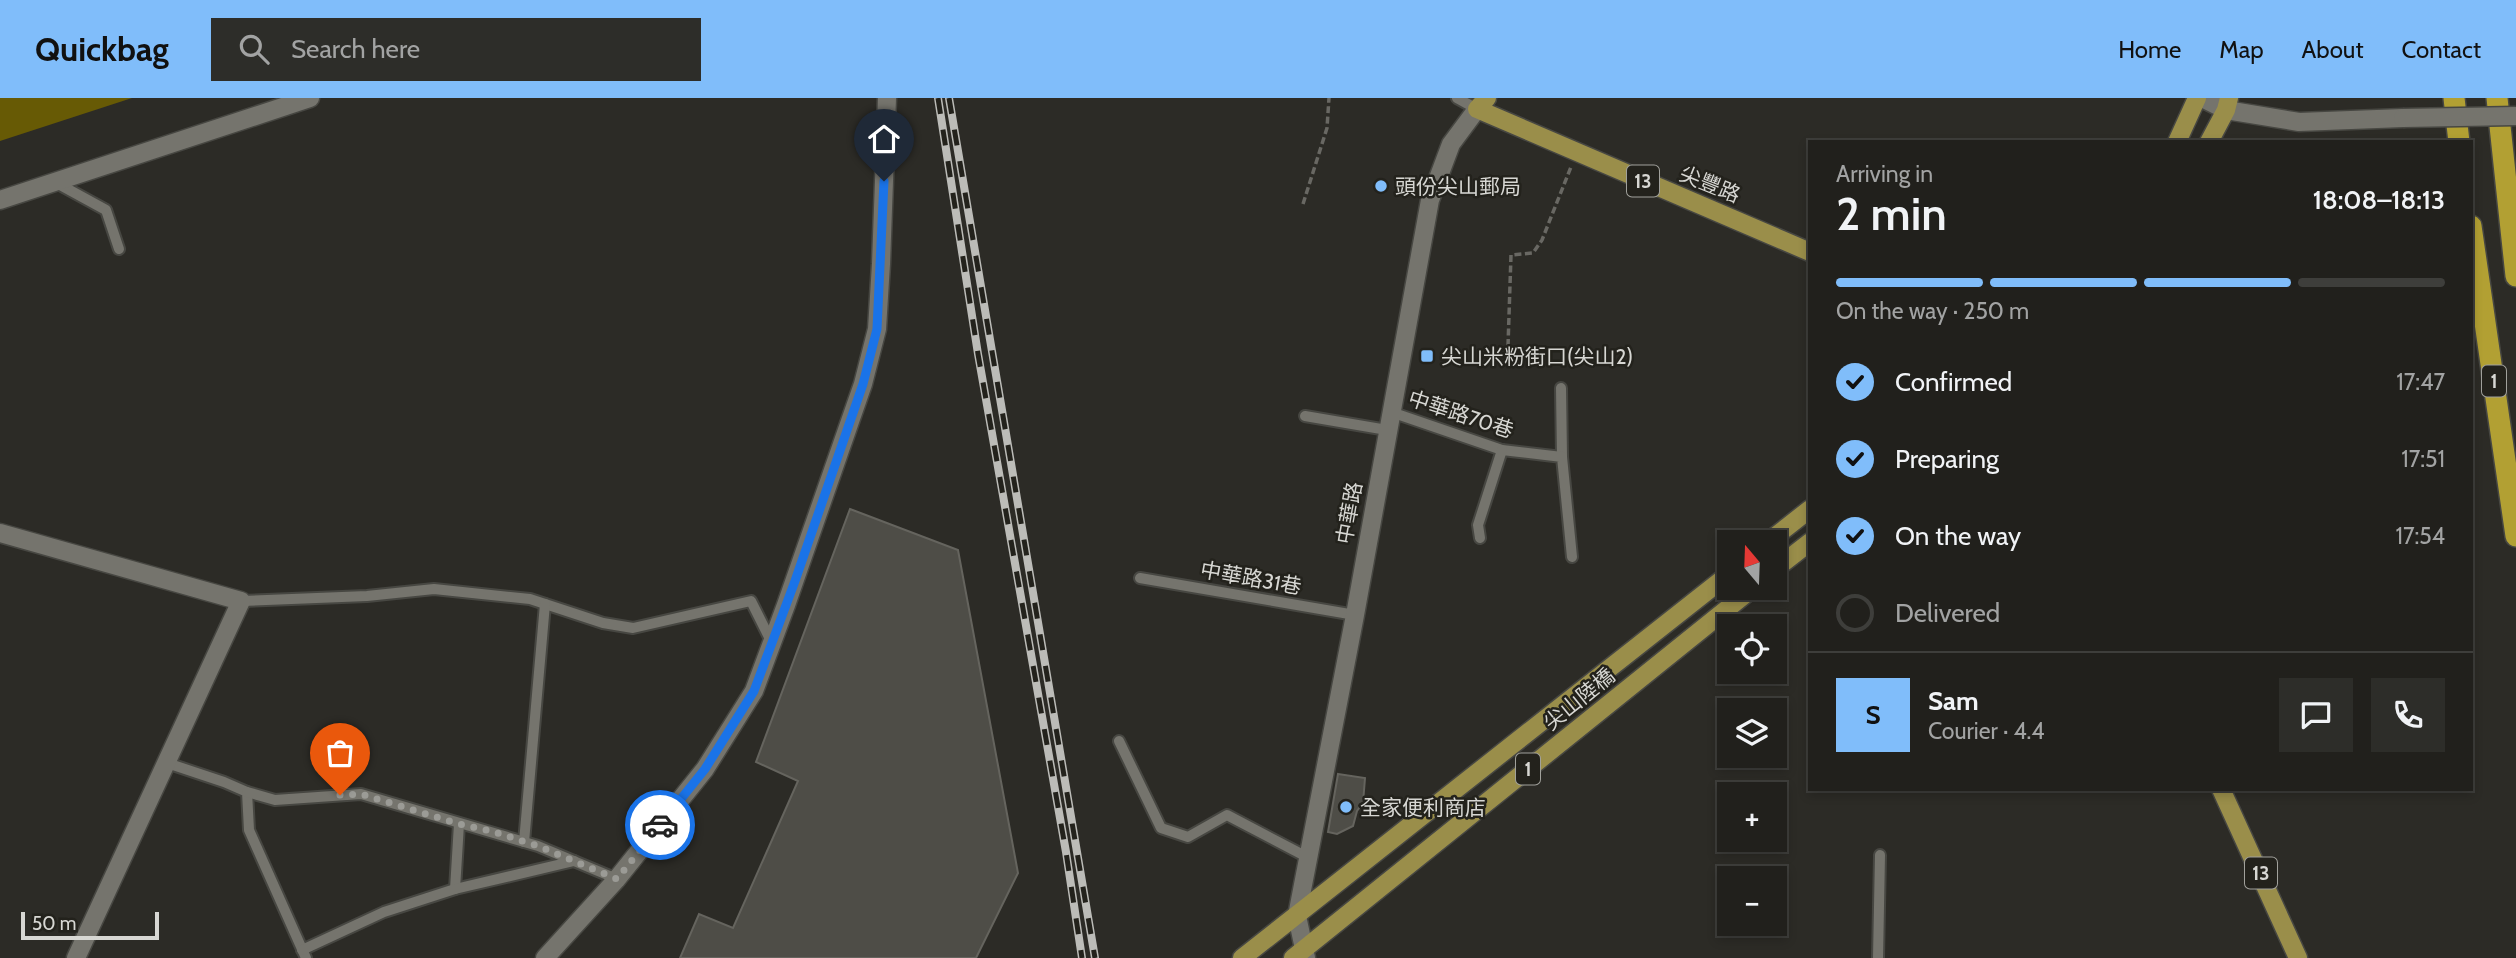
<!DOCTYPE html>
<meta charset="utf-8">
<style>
body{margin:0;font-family:Cabin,"Noto Sans TC",sans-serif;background:#2d2d29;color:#f1f3f6;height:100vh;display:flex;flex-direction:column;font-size:26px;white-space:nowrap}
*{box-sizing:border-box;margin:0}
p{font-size:23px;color:#a2a3a3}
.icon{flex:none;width:38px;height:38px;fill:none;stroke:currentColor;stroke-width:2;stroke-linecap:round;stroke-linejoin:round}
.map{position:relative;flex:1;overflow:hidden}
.details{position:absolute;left:1808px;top:42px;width:665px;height:651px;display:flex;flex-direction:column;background:#21201c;border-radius:0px;box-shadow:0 4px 10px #0003,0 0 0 2px #3e3e3b}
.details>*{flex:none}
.needle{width:46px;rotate:341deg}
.fabs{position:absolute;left:1717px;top:432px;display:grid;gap:14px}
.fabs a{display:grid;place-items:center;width:70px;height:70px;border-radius:0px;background:#21201c;box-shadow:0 4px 10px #0003,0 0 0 2px #3e3e3b;font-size:35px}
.scale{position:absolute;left:21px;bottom:18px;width:138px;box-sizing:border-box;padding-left:7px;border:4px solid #d7d7d3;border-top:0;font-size:19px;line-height:24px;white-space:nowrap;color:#d7d7d3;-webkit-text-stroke:5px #23221c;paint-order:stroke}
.pin{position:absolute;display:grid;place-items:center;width:60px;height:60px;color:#fff;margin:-72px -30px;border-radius:50% 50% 50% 0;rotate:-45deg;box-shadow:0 0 7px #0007}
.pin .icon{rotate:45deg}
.courier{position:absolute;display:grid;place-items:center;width:70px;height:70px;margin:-35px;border:5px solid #1a73e8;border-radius:50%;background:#fff;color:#222;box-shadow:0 2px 9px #0007}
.summary em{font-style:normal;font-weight:600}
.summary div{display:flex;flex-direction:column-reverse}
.summary{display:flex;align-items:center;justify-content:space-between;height:119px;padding:0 28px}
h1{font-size:46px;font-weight:600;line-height:52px}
.bar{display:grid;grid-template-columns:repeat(4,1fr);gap:10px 7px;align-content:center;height:84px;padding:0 28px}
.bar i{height:9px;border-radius:5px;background:#3e3e3b}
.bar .active{background:#80bdfa}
.bar p{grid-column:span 4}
.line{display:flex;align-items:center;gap:18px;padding:0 28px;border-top:2px solid #3e3e3b}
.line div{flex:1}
.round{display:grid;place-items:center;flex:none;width:74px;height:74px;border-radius:0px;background:#2d2d29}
ol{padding:0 28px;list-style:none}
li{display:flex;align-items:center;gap:21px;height:77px}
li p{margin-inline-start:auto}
li .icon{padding:7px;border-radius:50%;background:#80bdfa;color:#111;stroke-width:4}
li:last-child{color:#a2a3a3}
li i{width:38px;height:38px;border:4px solid #3e3e3b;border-radius:50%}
header{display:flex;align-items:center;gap:42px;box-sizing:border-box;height:98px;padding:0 35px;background:#80bdfa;color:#111}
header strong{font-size:33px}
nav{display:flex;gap:38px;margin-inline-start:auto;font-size:24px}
.search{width:490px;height:63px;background:#2d2d29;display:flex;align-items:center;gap:18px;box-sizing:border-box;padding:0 24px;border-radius:0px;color:#a2a3a3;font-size:26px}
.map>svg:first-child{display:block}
</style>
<header>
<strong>Quickbag</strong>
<div class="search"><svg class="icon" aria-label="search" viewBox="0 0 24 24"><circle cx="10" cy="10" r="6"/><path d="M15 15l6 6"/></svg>Search here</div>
<nav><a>Home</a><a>Map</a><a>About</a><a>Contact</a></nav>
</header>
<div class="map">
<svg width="2516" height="860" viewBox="0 0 2516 860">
<rect width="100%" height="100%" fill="#2c2b26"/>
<polygon fill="#675a05" points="0,0 132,0 0,43"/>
<g fill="#4e4d47" stroke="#65645e" stroke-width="2">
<polygon points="850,411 958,452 1018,775 976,860 680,860 699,816 733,830 798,683 756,664"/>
<polygon points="1338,676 1365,680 1363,705 1357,713 1353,728 1337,736 1328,734"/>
</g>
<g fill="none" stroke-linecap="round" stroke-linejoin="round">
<g stroke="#474742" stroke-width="14">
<g id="service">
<polyline points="1457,0 1477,11"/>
<polyline points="53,83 106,112 119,151"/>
<polyline points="1561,290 1562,359"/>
<polyline points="1391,314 1502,352 1562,359 1572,459"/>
<polyline points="1305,318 1387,332"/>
<polyline points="1480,440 1478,427 1502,352"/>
<polyline points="1140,480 1355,517"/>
<polyline points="241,503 367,498 434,491 530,501 603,525 633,530 751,503 772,545"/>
<polyline points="1119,643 1161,730 1188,739 1227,717 1309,760"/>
<polyline points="167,665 224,684 247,694 249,732 306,860"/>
<polyline points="247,694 275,702 361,696 538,748 617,781"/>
<polyline points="524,744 545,506"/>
<polyline points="455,791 459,726"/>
<polyline points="302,852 384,814 455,791 574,763"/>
<polyline points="1878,860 1880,757"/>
</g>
</g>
<g stroke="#474742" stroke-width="21">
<g id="minor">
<polyline points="2202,0 2226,12 2299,24 2403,20"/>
<polyline points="0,102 310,0"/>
<polyline points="0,435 241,503 76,860"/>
<polyline points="545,860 616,782 705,671 754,593 786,507 863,286 877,231 881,166 887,0"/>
</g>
</g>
<g stroke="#474742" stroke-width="21">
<polyline id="tertiary" points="1306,860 1297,818 1355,517 1430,102 1451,46 1477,11"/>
</g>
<g stroke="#474742" stroke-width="21">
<g id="primary">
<polyline points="1487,0 1477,11 1810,154"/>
<polyline points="2177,44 2197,0"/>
<polyline points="2209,44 2226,12 2229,0"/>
<polyline points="1768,444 1810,411"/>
<polyline points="1774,472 1810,444"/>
<polyline points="2221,691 2298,860"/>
<polyline points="1242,860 1729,476"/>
<polyline points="1293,860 1753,490"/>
</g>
</g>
<g stroke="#474742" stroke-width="24">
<g id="motorway">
<polyline points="2454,0 2459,44"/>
<polyline points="2497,0 2516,178"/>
<polyline points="2471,128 2516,438"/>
</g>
</g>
<g stroke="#696863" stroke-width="3.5" stroke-dasharray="7 3.5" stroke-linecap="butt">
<polyline points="1303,106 1327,30 1329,0"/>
<polyline points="1508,248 1511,157 1533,155 1542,142 1571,69"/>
</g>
<use href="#service" stroke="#75746d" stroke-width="10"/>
<use href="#minor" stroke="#75746d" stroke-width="18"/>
<use href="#tertiary" stroke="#75746d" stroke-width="18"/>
<use href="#primary" stroke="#9a8e4a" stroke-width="18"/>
<use href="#motorway" stroke="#b2a033" stroke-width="21"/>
<g stroke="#bcbcb8" stroke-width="8">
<g id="rail">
<polyline points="938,0 978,256 1066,754 1082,860"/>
<polyline points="949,0 1095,860"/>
</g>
</g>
<use href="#rail" stroke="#23221c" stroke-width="5" stroke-dasharray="16" stroke-linecap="butt"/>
<g stroke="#474742" stroke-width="21" stroke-linecap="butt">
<polyline id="minor-bridge" points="2403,20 2516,18"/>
</g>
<use href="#minor-bridge" stroke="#75746d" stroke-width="18"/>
</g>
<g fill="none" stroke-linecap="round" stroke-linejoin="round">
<polyline stroke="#9b9b96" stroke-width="7" stroke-dasharray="0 12.6" points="340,697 361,696 459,726 491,733 538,748 617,781 660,727"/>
<polyline stroke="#1a73e8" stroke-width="9" points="660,727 705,671 754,593 795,483 863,286 877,231 884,83"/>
</g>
<g fill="#80bdfa" stroke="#23221c" stroke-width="2.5">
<circle cx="1381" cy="88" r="7"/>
<rect x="1420" y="251" width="14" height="14" rx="3.5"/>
<circle cx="1346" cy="709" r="7"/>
</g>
<g text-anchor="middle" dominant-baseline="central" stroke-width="5" stroke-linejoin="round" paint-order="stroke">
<g fill="#23221c" stroke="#a1a19c" stroke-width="2">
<rect x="1627" y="67.5" width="32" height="31" rx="5"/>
<rect x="2482" y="267.5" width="24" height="31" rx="5"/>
<rect x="1516" y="655.5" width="24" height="31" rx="5"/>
<rect x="2245" y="759.5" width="32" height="31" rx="5"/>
</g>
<g font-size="19" font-weight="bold" fill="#d7d7d3">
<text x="1643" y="83">13</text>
<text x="2494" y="283">1</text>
<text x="1528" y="671">1</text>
<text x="2261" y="775">13</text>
</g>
<g font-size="21" fill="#d7d7d3" stroke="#23221c">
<text transform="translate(1710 86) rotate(22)">尖豐路</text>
<text transform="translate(1461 316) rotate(18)">中華路70巷</text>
<text transform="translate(1349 415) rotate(-80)">中華路</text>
<text transform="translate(1251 480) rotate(10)">中華路31巷</text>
<text transform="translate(1579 601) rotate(-39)">尖山陸橋</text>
</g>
<g font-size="21" fill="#d7d7d3" stroke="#23221c" text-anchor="start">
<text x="1395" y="88">頭份尖山郵局</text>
<text x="1441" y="258">尖山米粉街口(尖山2)</text>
<text x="1360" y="709">全家便利商店</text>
</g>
</g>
</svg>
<div class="fabs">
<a><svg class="needle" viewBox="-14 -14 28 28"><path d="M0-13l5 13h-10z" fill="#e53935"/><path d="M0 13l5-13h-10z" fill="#a2a3a3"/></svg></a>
<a><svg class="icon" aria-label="locate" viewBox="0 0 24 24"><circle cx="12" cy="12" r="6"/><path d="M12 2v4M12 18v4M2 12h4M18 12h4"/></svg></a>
<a><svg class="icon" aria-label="layers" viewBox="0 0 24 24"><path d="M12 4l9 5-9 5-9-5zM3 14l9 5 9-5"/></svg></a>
<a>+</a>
<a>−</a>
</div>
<div class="scale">50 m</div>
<div class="pin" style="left:340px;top:697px;background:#ea580c"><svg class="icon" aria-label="bag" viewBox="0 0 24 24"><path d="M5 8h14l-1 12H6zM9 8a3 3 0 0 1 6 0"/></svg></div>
<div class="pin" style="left:884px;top:83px;background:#1f2937"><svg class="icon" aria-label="home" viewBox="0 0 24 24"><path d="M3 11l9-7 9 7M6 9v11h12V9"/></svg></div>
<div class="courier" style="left:660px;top:727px"><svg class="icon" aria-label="car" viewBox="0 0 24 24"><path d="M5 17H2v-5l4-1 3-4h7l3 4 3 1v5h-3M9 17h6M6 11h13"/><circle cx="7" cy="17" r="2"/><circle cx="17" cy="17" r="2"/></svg></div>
<section class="details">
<div class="summary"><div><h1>2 min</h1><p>Arriving in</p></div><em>18:08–18:13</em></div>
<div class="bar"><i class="active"></i><i class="active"></i><i class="active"></i><i></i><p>On the way · 250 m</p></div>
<ol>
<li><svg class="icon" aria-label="check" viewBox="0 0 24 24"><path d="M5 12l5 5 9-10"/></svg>Confirmed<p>17:47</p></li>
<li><svg class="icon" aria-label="check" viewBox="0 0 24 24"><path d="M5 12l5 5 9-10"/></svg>Preparing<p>17:51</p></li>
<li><svg class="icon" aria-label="check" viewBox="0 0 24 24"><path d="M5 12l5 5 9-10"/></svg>On the way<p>17:54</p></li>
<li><i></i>Delivered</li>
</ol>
<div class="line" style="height:126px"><b class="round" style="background:#80bdfa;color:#111">S</b><div><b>Sam</b><p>Courier · 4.4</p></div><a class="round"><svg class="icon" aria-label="chat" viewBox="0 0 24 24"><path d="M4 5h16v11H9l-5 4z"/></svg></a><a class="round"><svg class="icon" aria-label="phone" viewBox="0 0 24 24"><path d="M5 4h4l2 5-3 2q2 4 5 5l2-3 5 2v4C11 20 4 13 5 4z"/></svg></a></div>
</section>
</div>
